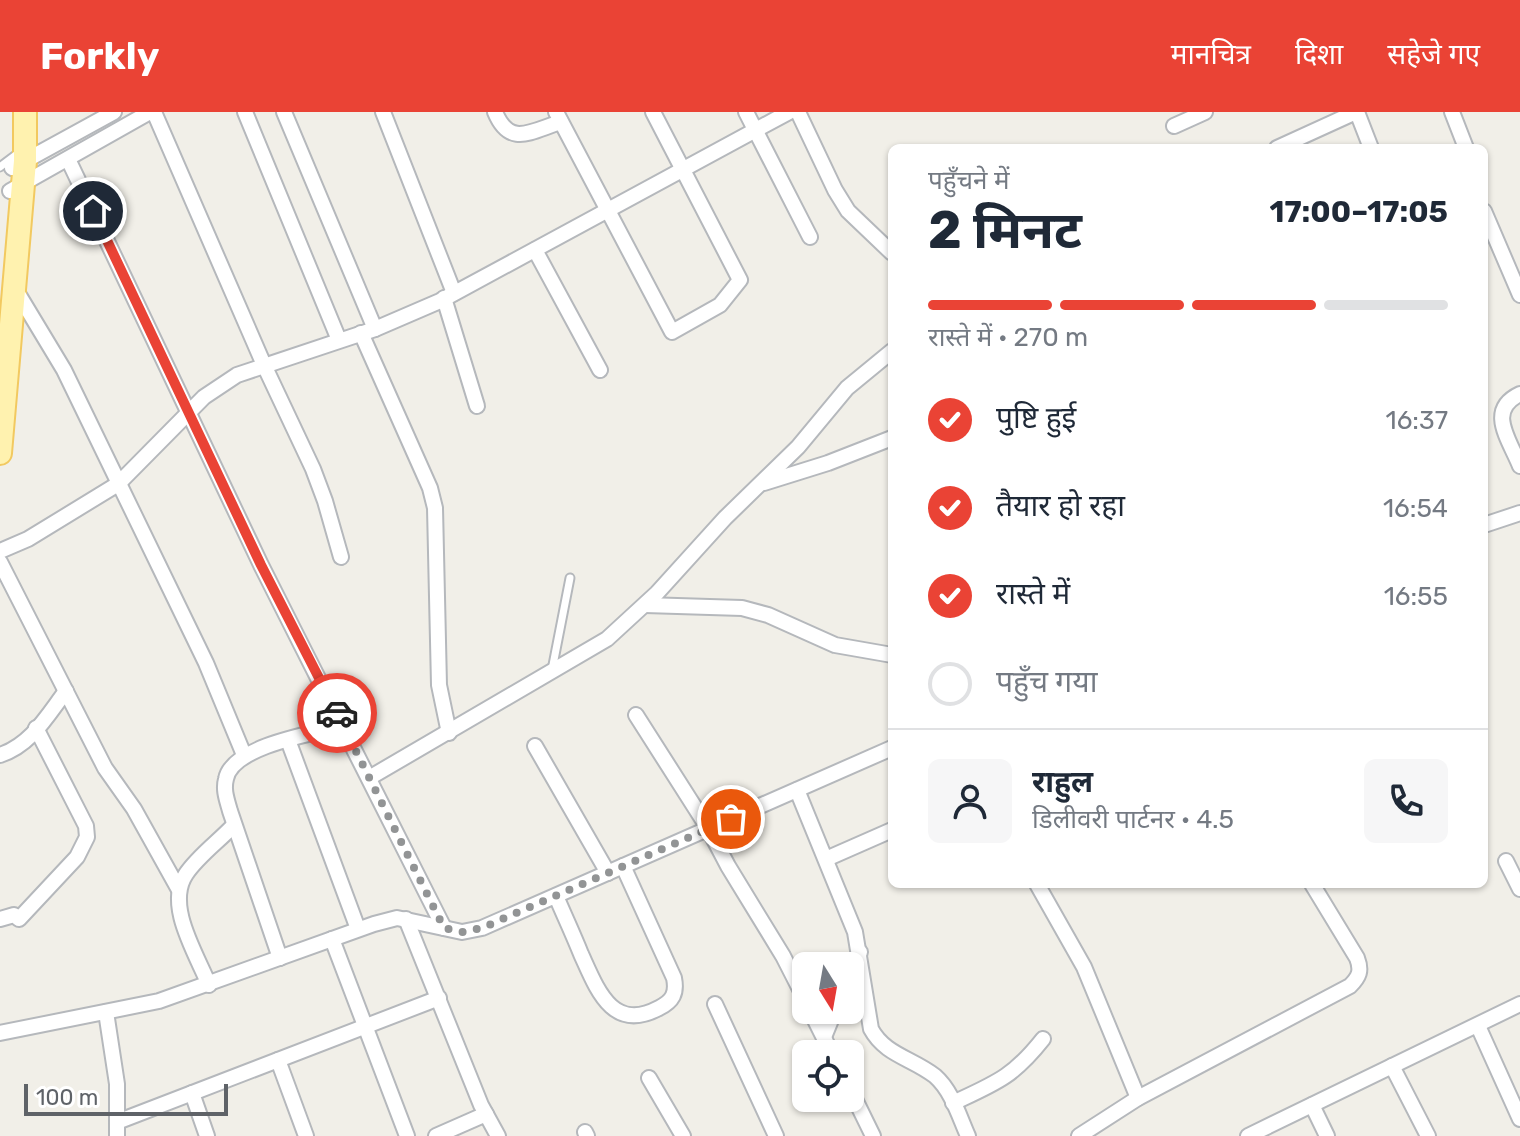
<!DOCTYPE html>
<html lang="hi">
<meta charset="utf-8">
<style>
body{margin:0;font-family:Rubik,"Noto Sans Devanagari",sans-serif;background:#f6f6f7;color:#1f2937;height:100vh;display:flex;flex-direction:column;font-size:30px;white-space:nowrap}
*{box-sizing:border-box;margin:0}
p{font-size:26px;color:#747a83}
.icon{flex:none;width:44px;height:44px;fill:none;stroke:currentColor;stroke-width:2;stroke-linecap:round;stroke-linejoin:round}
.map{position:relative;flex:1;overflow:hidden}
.drawer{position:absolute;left:888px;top:32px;width:600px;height:744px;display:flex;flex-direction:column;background:#fff;border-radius:12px;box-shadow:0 2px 6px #0004}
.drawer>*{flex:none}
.needle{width:52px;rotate:169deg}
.controls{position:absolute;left:792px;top:840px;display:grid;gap:16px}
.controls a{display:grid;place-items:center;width:72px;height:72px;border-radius:12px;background:#fff;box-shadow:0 2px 6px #0004;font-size:40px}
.scale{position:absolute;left:24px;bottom:20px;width:204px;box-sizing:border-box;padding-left:8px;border:4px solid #5f6368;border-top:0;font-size:22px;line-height:28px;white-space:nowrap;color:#5f6368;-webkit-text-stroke:6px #fff;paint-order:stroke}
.pin{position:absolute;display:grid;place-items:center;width:68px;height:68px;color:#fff;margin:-34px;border:4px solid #fff;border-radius:50%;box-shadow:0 2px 8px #0007}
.courier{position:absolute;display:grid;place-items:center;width:80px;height:80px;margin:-40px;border:6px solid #ea4335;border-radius:50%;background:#fff;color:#222;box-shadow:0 2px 10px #0007}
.headline em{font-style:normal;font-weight:700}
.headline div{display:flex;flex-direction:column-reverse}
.headline{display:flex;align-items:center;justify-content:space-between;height:136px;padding:0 40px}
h1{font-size:52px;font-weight:700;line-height:60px}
.bar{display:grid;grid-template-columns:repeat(4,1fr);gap:12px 8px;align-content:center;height:96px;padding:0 40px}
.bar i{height:10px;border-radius:6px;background:#e0e1e3}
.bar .on{background:#ea4335}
.bar p{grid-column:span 4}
.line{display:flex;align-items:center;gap:20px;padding:0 40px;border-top:2px solid #e0e1e3}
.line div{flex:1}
.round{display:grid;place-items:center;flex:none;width:84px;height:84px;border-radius:12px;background:#f6f6f7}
ol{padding:0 40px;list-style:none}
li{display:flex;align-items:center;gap:24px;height:88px}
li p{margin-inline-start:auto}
li .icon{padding:8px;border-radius:50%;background:#ea4335;color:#fff;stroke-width:4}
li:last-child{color:#747a83}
li i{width:44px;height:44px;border:4px solid #e0e1e3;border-radius:50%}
header{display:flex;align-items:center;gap:48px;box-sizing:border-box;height:112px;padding:0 40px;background:#ea4335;color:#fff}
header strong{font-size:38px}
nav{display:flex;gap:44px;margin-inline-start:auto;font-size:28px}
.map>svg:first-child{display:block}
</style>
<header>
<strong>Forkly</strong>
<nav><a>मानचित्र</a><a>दिशा</a><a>सहेजे गए</a></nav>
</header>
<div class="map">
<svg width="1520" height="1024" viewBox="0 0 1520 1024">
<rect width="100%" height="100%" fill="#f1efe8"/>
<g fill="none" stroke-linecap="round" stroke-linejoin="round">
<g stroke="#b5b8bc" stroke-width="11">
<g id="lane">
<polyline points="0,55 21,39"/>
<polyline points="552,558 570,466"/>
</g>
</g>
<g stroke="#b5b8bc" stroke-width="18">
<g id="street">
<polyline points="154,0 264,253 313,357 325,389 341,445"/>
<polyline points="245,0 339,228"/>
<polyline points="284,0 375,217"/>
<polyline points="383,0 454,181"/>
<path d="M495,0C510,36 531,19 561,10"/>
<polyline points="556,0 672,220 720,193 740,168 653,0"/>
<polyline points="746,0 810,125"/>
<polyline points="798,0 835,78 848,99 892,141"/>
<polyline points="1357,0 1371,36"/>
<polyline points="1452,0 1466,36"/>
<polyline points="1174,14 1205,0"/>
<polyline points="1277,36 1356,0"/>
<polyline points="68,47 261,453 444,816"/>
<polyline points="12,56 114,0"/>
<polyline points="10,79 150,0"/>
<polyline points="1484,99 1520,183"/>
<polyline points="535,138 600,258"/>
<polyline points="14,175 64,258 206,551 244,643"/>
<polyline points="444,186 477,294"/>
<polyline points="361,221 430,376 435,396 439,573 449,621"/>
<path d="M1520,282C1486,298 1509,327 1520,354"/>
<polyline points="764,371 828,351 892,326"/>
<polyline points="1484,413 1520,401"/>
<polyline points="0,439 28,427 118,372 204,285 237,263 375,217 440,189 789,0"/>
<polyline points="0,450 105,656 134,697 178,776"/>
<polyline points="645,493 742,496 768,503 835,533 892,543"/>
<polyline points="636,603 708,716 728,754 783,844 806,889"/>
<polyline points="288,628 358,817"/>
<polyline points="535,634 608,761"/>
<path d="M0,643C31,633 47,604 66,579"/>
<polyline points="369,666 607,527 657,481 725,406 798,335 847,276 892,239"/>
<path d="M797,678L855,820L871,917C885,943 912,946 935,964C952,979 959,1004 968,1024"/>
<polyline points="826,747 892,718"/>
<polyline points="1506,749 1520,777"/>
<polyline points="1037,772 1084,855 1138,986"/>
<path d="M556,784C564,803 573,822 581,842C597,877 612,921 659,896C673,889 677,881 674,866L623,754"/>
<polyline points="0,807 14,803 19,807 77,745 87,725 86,714 36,616"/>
<polyline points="406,807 481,993 498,1024"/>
<polyline points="332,827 407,1024"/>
<path d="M280,846L230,699C227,688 223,678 226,667C232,634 314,621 343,614"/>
<polyline points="850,864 860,840"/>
<path d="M209,873C196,841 165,793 186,762C198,744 219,729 234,713"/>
<polyline points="715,892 776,1024"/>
<polyline points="810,898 832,942"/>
<polyline points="106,900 117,972 117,1024"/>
<polyline points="1478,914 1520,1007"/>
<polyline points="0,921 159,889 374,812 397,806 462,820 482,816 892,636"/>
<polyline points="824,925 835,898"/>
<polyline points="278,948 306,1024"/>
<polyline points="1392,954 1428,1024"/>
<polyline points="649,966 683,1024"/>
<polyline points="850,977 873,1024"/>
<polyline points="192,981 207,1024"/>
<path d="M953,991C996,971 1013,965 1043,927"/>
<polyline points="1312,993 1327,1024"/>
<polyline points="117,1010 439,886"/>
<polyline points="585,1020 587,1024"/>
<polyline points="436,1024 486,1002"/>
<path d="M1079,1024L1138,986L1350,874C1359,865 1362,859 1357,846L1312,772"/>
<polyline points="1248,1024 1520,892"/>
</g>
</g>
<g stroke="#f2c960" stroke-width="26">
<polyline id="primary" points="0,341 25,49 25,0"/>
</g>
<use href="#lane" stroke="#fff" stroke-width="7"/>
<use href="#street" stroke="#fff" stroke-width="14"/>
<use href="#primary" stroke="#fff2af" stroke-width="22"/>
</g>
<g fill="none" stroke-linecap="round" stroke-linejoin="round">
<polyline stroke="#929495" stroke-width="8" stroke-dasharray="0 14.4" points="337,601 444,816 462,820 482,816 731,707"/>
<polyline stroke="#ea4335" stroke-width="10" points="93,99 261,453 337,601"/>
</g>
</svg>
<div class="controls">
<a><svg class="needle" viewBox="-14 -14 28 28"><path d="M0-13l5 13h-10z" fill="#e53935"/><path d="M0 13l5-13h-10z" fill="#747a83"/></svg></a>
<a><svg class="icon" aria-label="locate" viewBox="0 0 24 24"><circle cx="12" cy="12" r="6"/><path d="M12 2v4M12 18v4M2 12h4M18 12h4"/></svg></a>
</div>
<div class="scale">100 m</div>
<div class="pin" style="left:731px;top:707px;background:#ea580c"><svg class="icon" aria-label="bag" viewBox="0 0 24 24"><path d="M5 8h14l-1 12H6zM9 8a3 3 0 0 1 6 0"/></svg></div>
<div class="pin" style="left:93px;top:99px;background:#1f2937"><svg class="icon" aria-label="home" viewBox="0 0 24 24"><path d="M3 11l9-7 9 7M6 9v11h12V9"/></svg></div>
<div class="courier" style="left:337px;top:601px"><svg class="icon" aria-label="car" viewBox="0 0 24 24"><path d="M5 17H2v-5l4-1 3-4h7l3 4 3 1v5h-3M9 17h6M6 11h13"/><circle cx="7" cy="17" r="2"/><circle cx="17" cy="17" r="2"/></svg></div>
<section class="drawer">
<div class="headline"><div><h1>2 मिनट</h1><p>पहुँचने में</p></div><em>17:00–17:05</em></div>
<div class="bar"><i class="on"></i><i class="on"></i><i class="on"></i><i></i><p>रास्ते में · 270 m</p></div>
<ol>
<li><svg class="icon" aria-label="check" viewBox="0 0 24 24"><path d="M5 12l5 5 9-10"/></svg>पुष्टि हुई<p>16:37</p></li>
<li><svg class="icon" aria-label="check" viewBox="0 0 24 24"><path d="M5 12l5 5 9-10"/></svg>तैयार हो रहा<p>16:54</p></li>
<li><svg class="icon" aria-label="check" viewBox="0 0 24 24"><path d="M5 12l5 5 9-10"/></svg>रास्ते में<p>16:55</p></li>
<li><i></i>पहुँच गया</li>
</ol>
<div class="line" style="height:144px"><a class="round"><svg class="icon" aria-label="person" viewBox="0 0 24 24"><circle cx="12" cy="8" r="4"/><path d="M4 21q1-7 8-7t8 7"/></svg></a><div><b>राहुल</b><p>डिलीवरी पार्टनर · 4.5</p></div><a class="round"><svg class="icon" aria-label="phone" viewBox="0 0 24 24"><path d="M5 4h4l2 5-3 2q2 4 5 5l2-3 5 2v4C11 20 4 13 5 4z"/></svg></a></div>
</section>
</div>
